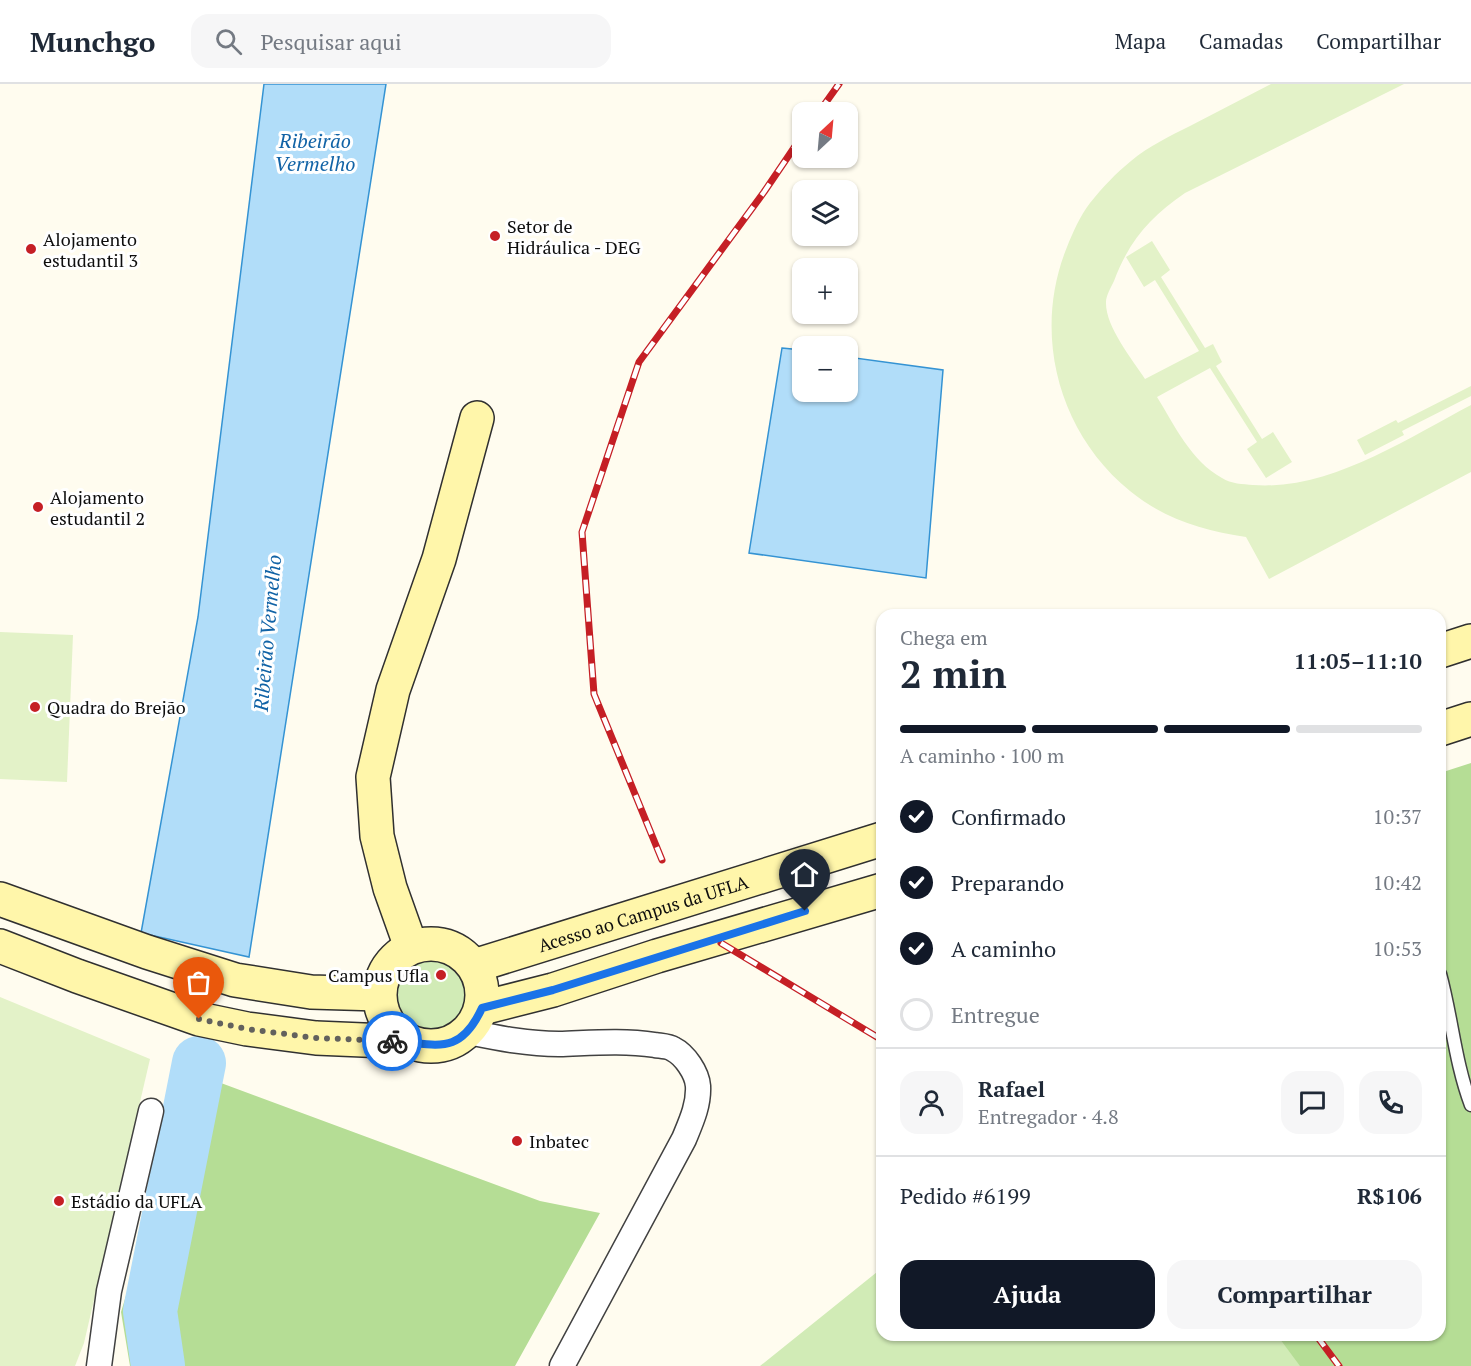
<!DOCTYPE html>
<html lang="pt">
<meta charset="utf-8">
<style>
body{margin:0;font-family:"PT Serif",serif;background:#f6f6f7;color:#1f2937;height:100vh;display:flex;flex-direction:column;font-size:22px;white-space:nowrap}
*{box-sizing:border-box;margin:0}
p{font-size:20px;color:#747a83}
.icon{flex:none;width:33px;height:33px;fill:none;stroke:currentColor;stroke-width:2;stroke-linecap:round;stroke-linejoin:round}
.map{position:relative;flex:1;overflow:hidden}
.side{position:absolute;left:876px;top:525px;width:570px;height:732px;display:flex;flex-direction:column;background:#fff;border-radius:18px;box-shadow:0 2px 4px #0004}
.side>*{flex:none}
.needle{width:39px;rotate:26deg}
.tools{position:absolute;left:792px;top:18px;display:grid;gap:12px}
.tools a{display:grid;place-items:center;width:66px;height:66px;border-radius:12px;background:#fff;box-shadow:0 2px 4px #0004;font-size:30px}
.pin{position:absolute;display:grid;place-items:center;width:51px;height:51px;color:#fff;margin:-62px -26px;border-radius:50% 50% 50% 0;rotate:-45deg;box-shadow:0 0 6px #0007}
.pin .icon{rotate:45deg}
.courier{position:absolute;display:grid;place-items:center;width:60px;height:60px;margin:-30px;border:4px solid #1a73e8;border-radius:50%;background:#fff;color:#222;box-shadow:0 2px 8px #0007}
.headline em{font-style:normal;font-weight:800}
.headline div{display:flex;flex-direction:column-reverse}
.headline{display:flex;align-items:center;justify-content:space-between;height:102px;padding:0 24px}
h1{font-size:39px;font-weight:800;line-height:45px}
.bar{display:grid;grid-template-columns:repeat(4,1fr);gap:9px 6px;align-content:center;height:72px;padding:0 24px}
.bar i{height:8px;border-radius:4px;background:#e0e1e3}
.bar .selected{background:#111827}
.bar p{grid-column:span 4}
.line{display:flex;align-items:center;gap:15px;padding:0 24px;border-top:2px solid #e0e1e3}
.line div{flex:1}
.round{display:grid;place-items:center;flex:none;width:63px;height:63px;border-radius:18px;background:#f6f6f7}
ol{padding:0 24px;list-style:none}
li{display:flex;align-items:center;gap:18px;height:66px}
li p{margin-inline-start:auto}
li .icon{padding:6px;border-radius:50%;background:#111827;color:#fff;stroke-width:4}
li:last-child{color:#747a83}
li i{width:33px;height:33px;border:3px solid #e0e1e3;border-radius:50%}
.primary-button{display:flex;gap:12px;margin-top:auto;padding:12px 24px}
.primary-button a{flex:1;height:69px;border-radius:18px;background:#111827;color:#fff;font-size:24px;font-weight:800;line-height:69px;text-align:center}
.primary-button a+a{background:#f6f6f7;color:#1f2937}
header{display:flex;align-items:center;gap:36px;box-sizing:border-box;height:84px;padding:0 30px;background:#fff;border-bottom:2px solid #e0e1e3}
header strong{font-size:28px}
nav{display:flex;gap:33px;margin-inline-start:auto;font-size:21px}
.search{width:420px;height:54px;background:#f6f6f7;display:flex;align-items:center;gap:15px;box-sizing:border-box;padding:0 21px;border-radius:18px;color:#747a83;font-size:22px}
.map>svg:first-child{display:block}
</style>
<header>
<strong>Munchgo</strong>
<div class="search"><svg class="icon" aria-label="search" viewBox="0 0 24 24"><circle cx="10" cy="10" r="6"/><path d="M15 15l6 6"/></svg>Pesquisar aqui</div>
<nav><a>Mapa</a><a>Camadas</a><a>Compartilhar</a></nav>
</header>
<div class="map">
<svg width="1471" height="1282" viewBox="0 0 1471 1282">
<rect width="100%" height="100%" fill="#fffcef"/>
<g fill="#d1ebb6">
<polygon points="438,865 464,878 477,909 467,941 436,956 398,942 385,911 399,877"/>
<polygon points="882,1184 882,1251 1312,1251 1407,1282 760,1282"/>
</g>
<g fill="#b5dd95">
<polygon points="1471,679 1471,1282 1300,1282 1277,1251 1440,1251 1440,689"/>
<polygon points="194,989 540,1117 600,1129 515,1282 130,1282 121,1228"/>
</g>
<g fill="#e3f2c8">
<path d="M1271,0H1404L1185,109C1150,133 1129,157 1114,197C1111,203 1106,212 1106,218C1105,242 1132,275 1145,295L1199,267L1155,196L1144,203L1126,173L1152,157L1170,186L1161,193L1205,264L1213,260L1222,278L1216,282L1262,355L1273,348L1292,378L1266,394L1247,365L1257,358L1210,284L1157,313C1175,342 1191,377 1222,394C1231,400 1243,400 1253,401C1329,407 1406,355 1471,321V388L1269,495L1246,453C1204,447 1164,435 1130,407C1058,348 1032,249 1067,163C1073,148 1080,132 1090,119C1102,104 1116,89 1131,77C1149,62 1170,52 1190,42C1217,28 1244,14 1271,0Z"/>
<polygon points="1471,302 1471,312 1402,347 1404,351 1365,371 1357,356 1396,336 1398,339"/>
<polygon points="0,548 73,551 67,698 0,695"/>
<polygon points="0,913 150,975 84,1259 75,1282 0,1282"/>
</g>
<g fill="#b1ddf9" stroke="#3493d3" stroke-width="1.5">
<polygon points="264,0 386,0 249,873 141,849 198,533"/>
<polygon points="782,264 802,266 802,308 848,308 848,273 943,286 926,494 749,469"/>
</g>
<g fill="none" stroke-linecap="round" stroke-linejoin="round">
<polyline stroke="#b1ddf9" stroke-width="54" points="158,1282 150,1227 199,979"/>
<g stroke="#414141" stroke-width="15">
<path id="lane" d="M1440,890C1452,934 1455,979 1471,1021"/>
</g>
<g stroke="#414141" stroke-width="27">
<g id="street">
<path d="M468,948C498,954 527,960 559,960C591,959 622,956 655,961C660,962 668,962 673,965C685,971 697,989 698,1002C699,1021 691,1038 684,1055L562,1282"/>
<polyline points="99,1282 109,1207 151,1027"/>
</g>
</g>
<g stroke="#303030" stroke-width="36">
<g id="secondary">
<polyline points="1440,567 1471,557"/>
<polyline points="1440,645 1471,635"/>
<polyline points="0,815 147,868 235,896 311,908 379,910"/>
<circle cx="431" cy="911" r="51"/>
<polyline points="0,862 77,892 199,935 247,945 316,954 410,958"/>
<polyline points="411,863 390,804 377,752 373,693 393,606 439,475 477,334"/>
<path id="s1" d="M474,882L882,755"/>
<polyline points="482,924 553,906 657,872 882,806"/>
</g>
</g>
<use href="#lane" stroke="#fff" stroke-width="12"/>
<use href="#street" stroke="#fff" stroke-width="24"/>
<use href="#secondary" stroke="#fff6aa" stroke-width="33"/>
<g stroke="#c51f25" stroke-width="7">
<g id="rail">
<polyline points="819,28 839,0"/>
<polyline points="662,776 594,610 582,448 639,278 764,108 802,52"/>
<polyline points="721,859 882,956"/>
<polyline points="1316,1251 1339,1282"/>
</g>
</g>
<use href="#rail" stroke="#fff" stroke-width="4.5" stroke-dasharray="14" stroke-linecap="butt"/>
</g>
<g fill="none" stroke-linecap="round" stroke-linejoin="round">
<polyline stroke="#62615d" stroke-width="6" stroke-dasharray="0 10.8" points="199,935 247,945 316,954 392,957"/>
<path stroke="#1a73e8" stroke-width="8" d="M392,957C435,959 459,974 482,924L553,906L805,827"/>
</g>
<g fill="#c51f25" stroke="#fff" stroke-width="2">
<circle cx="495" cy="152" r="6"/>
<circle cx="31" cy="165" r="6"/>
<circle cx="38" cy="423" r="6"/>
<circle cx="35" cy="623" r="6"/>
<circle cx="441" cy="891" r="6"/>
<circle cx="517" cy="1057" r="6"/>
<circle cx="59" cy="1117" r="6"/>
</g>
<g text-anchor="middle" dominant-baseline="central" stroke-width="6" stroke-linejoin="round" paint-order="stroke">
<g font-size="18" fill="#0e0e0e" stroke="#fff" text-anchor="start">
<text x="507" y="142">Setor de<tspan x="507" dy="21">Hidráulica - DEG</tspan></text>
<text x="43" y="155">Alojamento<tspan x="43" dy="21">estudantil 3</tspan></text>
<text x="50" y="413">Alojamento<tspan x="50" dy="21">estudantil 2</tspan></text>
<text x="47" y="623">Quadra do Brejão</text>
<text x="429" y="891" text-anchor="end">Campus Ufla</text>
<text x="529" y="1057">Inbatec</text>
<text x="71" y="1117">Estádio da UFLA</text>
</g>
<g font-size="18" fill="#0e0e0e" stroke="#fff">
<text stroke="none"><textPath href="#s1" startOffset="177">Acesso ao Campus da UFLA</textPath></text>
</g>
<g font-size="20" font-style="italic" fill="#1163a6" stroke="#fff">
<text x="315" y="56">Ribeirão<tspan x="315" dy="23">Vermelho</tspan></text>
<text transform="translate(267 549) rotate(-85)">Ribeirão Vermelho</text>
</g>
</g>
</svg>
<div class="tools">
<a><svg class="needle" viewBox="-14 -14 28 28"><path d="M0-13l5 13h-10z" fill="#e53935"/><path d="M0 13l5-13h-10z" fill="#747a83"/></svg></a>
<a><svg class="icon" aria-label="layers" viewBox="0 0 24 24"><path d="M12 4l9 5-9 5-9-5zM3 14l9 5 9-5"/></svg></a>
<a>+</a>
<a>−</a>
</div>
<div class="pin" style="left:199px;top:935px;background:#ea580c"><svg class="icon" aria-label="bag" viewBox="0 0 24 24"><path d="M5 8h14l-1 12H6zM9 8a3 3 0 0 1 6 0"/></svg></div>
<div class="pin" style="left:805px;top:827px;background:#1f2937"><svg class="icon" aria-label="home" viewBox="0 0 24 24"><path d="M3 11l9-7 9 7M6 9v11h12V9"/></svg></div>
<div class="courier" style="left:392px;top:957px"><svg class="icon" aria-label="bike" viewBox="0 0 24 24"><circle cx="6" cy="16" r="4"/><circle cx="18" cy="16" r="4"/><path d="M6 16l4-8h5l3 8M10 8l3 8H6M13 5h3"/></svg></div>
<section class="side">
<div class="headline"><div><h1>2 min</h1><p>Chega em</p></div><em>11:05–11:10</em></div>
<div class="bar"><i class="selected"></i><i class="selected"></i><i class="selected"></i><i></i><p>A caminho · 100 m</p></div>
<ol>
<li><svg class="icon" aria-label="check" viewBox="0 0 24 24"><path d="M5 12l5 5 9-10"/></svg>Confirmado<p>10:37</p></li>
<li><svg class="icon" aria-label="check" viewBox="0 0 24 24"><path d="M5 12l5 5 9-10"/></svg>Preparando<p>10:42</p></li>
<li><svg class="icon" aria-label="check" viewBox="0 0 24 24"><path d="M5 12l5 5 9-10"/></svg>A caminho<p>10:53</p></li>
<li><i></i>Entregue</li>
</ol>
<div class="line" style="height:108px"><a class="round"><svg class="icon" aria-label="person" viewBox="0 0 24 24"><circle cx="12" cy="8" r="4"/><path d="M4 21q1-7 8-7t8 7"/></svg></a><div><b>Rafael</b><p>Entregador · 4.8</p></div><a class="round"><svg class="icon" aria-label="chat" viewBox="0 0 24 24"><path d="M4 5h16v11H9l-5 4z"/></svg></a><a class="round"><svg class="icon" aria-label="phone" viewBox="0 0 24 24"><path d="M5 4h4l2 5-3 2q2 4 5 5l2-3 5 2v4C11 20 4 13 5 4z"/></svg></a></div>
<div class="line" style="height:78px"><div>Pedido #6199</div><b>R$106</b></div>
<div class="primary-button"><a>Ajuda</a><a>Compartilhar</a></div>
</section>
</div>
